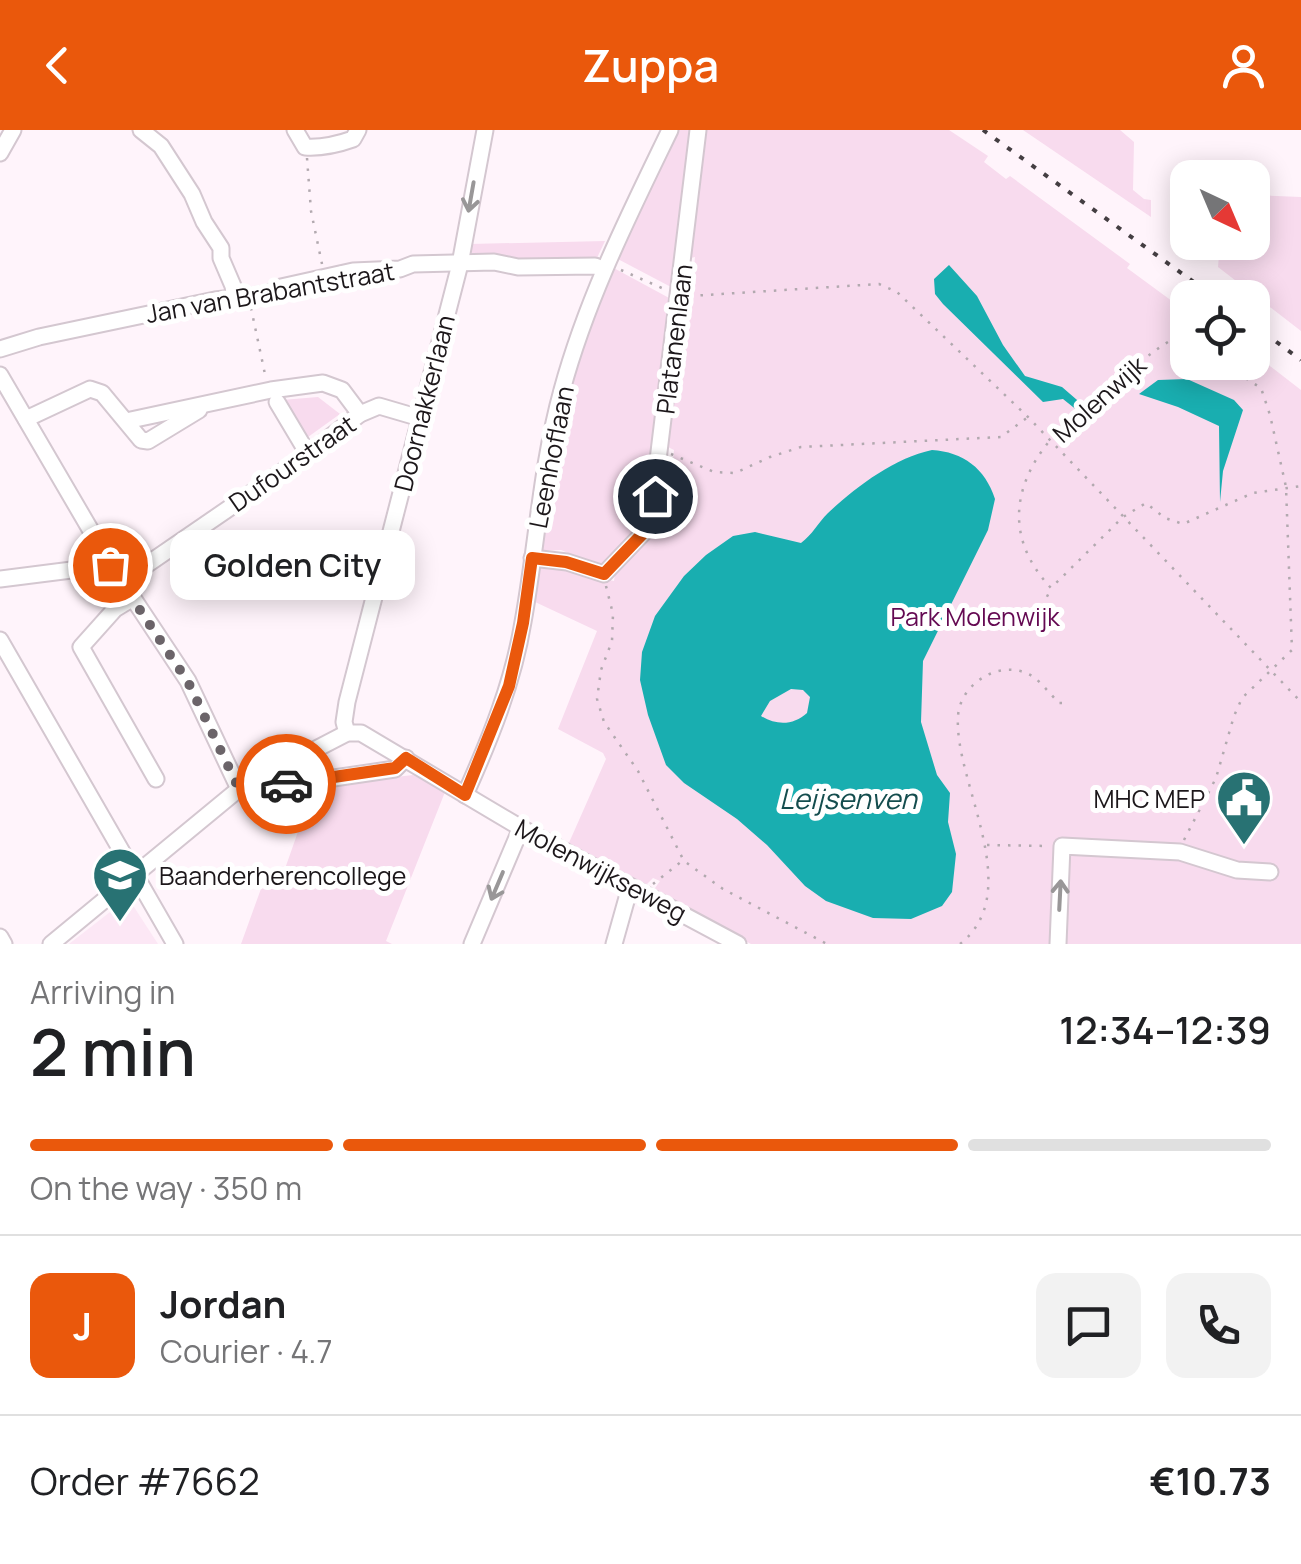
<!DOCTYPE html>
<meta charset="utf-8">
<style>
body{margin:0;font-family:Manrope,sans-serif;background:#f2f2f2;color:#202124;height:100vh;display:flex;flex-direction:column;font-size:38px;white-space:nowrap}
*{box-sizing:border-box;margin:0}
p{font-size:32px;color:#757577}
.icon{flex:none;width:55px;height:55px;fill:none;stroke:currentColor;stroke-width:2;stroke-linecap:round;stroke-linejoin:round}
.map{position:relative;height:814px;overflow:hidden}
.drawer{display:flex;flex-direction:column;background:#fff;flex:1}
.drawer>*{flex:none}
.needle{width:65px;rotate:136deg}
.tools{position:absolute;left:1170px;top:30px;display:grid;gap:20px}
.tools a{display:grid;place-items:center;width:100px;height:100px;border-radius:20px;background:#fff;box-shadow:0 5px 25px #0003;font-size:50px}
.pin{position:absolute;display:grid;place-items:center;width:85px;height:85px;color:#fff;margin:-42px;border:5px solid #fff;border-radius:50%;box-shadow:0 2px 10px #0007}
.courier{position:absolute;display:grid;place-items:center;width:100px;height:100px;margin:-50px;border:8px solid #ea580c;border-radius:50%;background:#fff;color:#222;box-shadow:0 2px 12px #0007}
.bubble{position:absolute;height:70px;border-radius:20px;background:#fff;box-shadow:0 5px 25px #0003;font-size:32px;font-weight:600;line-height:70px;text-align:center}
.head em{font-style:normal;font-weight:600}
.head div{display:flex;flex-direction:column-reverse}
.head{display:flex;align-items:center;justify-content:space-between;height:170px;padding:0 30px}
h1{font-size:65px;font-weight:600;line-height:75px}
.bar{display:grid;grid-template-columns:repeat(4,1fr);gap:15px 10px;align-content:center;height:120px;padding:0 30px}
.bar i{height:12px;border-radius:8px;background:#e0e0e0}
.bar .active{background:#ea580c}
.bar p{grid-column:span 4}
.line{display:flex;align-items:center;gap:25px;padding:0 30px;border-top:2px solid #e0e0e0}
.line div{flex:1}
.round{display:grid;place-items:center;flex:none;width:105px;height:105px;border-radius:20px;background:#f2f2f2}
header{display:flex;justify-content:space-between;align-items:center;height:130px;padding:0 30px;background:#ea580c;color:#fff;font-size:45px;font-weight:600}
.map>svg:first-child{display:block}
</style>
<header><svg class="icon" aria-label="back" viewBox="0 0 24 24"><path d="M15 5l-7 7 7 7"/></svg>Zuppa<svg class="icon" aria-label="person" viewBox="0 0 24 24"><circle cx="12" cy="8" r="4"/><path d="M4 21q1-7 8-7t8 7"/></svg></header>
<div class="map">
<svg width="1301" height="814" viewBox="0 0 1301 814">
<rect width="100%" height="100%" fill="#fff4fb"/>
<polygon fill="#fce7f5" points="123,772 132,774 158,814 69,814"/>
<g fill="#f8dbee">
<polygon points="675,0 690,0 671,157 614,127"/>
<path d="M702,0H949L988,26L984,32L1006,49L1010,46L1130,134L1127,138L1176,174L1180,170L1187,176L1188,232H1252L1253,223L1301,260V814H751L653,761L660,751L653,748L644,757L568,715L606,629L603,623L558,599L597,501L533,471L538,436C564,434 588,447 614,451L615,443L647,409L665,328L673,330L674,320L666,316L683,169H691L695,127L687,129Z"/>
<polygon points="1023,0 1120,0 1134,12 1133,60 1144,69 1151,70 1151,87"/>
<polygon points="1253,65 1301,67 1301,201 1218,137 1220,113 1252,112"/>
<polygon points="605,111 596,130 497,135 468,127 470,114"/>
<path d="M610,136L671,169L645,394L603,437L561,420L540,421C555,321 573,231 610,136Z"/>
<polygon points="318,267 340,284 301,312 282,270"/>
<polygon points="413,645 445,662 386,811 392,814 241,814 266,745 281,750 306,679 303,658"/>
</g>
<g fill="#19aeb0" fill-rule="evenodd">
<polygon points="949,135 977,166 1003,215 1025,246 1062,257 1084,276 1078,281 1063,269 1043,272 943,174 935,164 934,149"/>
<polygon points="1187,249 1234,270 1243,280 1223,341 1220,372 1219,296 1178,277 1139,264 1158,250"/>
<path d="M932,320C963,322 985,338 995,369L988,400L923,531L921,592L937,645L950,663L948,692L956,724L952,762L942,776L911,789L873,788L826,771L805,756L767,715L737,689L684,653L666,635L648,585L640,550L642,522L655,486L684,446L706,425L733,406L755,402L801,413C812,405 818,393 828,383C856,357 894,328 932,320ZM791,559L803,560L810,567L807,583C794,595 777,596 761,586L770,571Z"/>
</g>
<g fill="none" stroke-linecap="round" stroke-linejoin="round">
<g stroke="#d4c7d0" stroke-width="19">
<g id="minor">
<polyline points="141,0 161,16 192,64 204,92 221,118 221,128 233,156 235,169"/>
<path d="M295,0L305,17C320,18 339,14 353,9L358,0"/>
<polyline points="0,23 13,0"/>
<polyline points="0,219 39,207 215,170 267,164 281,157 353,141 400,139 413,134 494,132 518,137 595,136 603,139"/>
<polyline points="0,245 111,435 188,551 239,659"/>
<polyline points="277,272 308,324"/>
<polyline points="26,289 90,259 102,263 141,310 148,311 199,280"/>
<polyline points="126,291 271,260 323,253 342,260 360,284"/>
<polyline points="532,428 567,432 604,444 650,396 698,0"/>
<polyline points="0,449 111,435"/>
<polyline points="123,451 308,324 360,284 379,276 420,288"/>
<polyline points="133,468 115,479 81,517 156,649"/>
<polyline points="0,510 175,814"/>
<polyline points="347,603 344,592 347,572 460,134 485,0"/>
<polyline points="269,643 279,656 395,639 406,628"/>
<path d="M465,665C490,609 513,553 523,492C537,415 541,336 562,260C587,168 629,85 670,0"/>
<polyline points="0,807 4,814"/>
<polyline points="51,814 239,659 347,603 361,603 521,698 738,814"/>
<polyline points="472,814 521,698"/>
<polyline points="614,814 630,757"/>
<polyline points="1058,814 1062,716 1180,722 1237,740 1270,742"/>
</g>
</g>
<g stroke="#b2a9af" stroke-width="2.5" stroke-dasharray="2.5 8" stroke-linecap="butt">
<polyline points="307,28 311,81 322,134"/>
<polyline points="621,140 664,159"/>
<polyline points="690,166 879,154 897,162 1028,287 1301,572"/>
<polyline points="251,178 266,249"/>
<path d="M1188,218L1168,212C1141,229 1119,250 1095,271C1084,281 1069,289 1059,300C1013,349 1002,406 1051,458L1123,387L1146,373L1165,388L1183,394L1253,363L1301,356"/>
<polyline points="671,324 714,342 735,343 770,327 801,317 1001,307 1028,287"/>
<polyline points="606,456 613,484 612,511 601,540 597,569 604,592 638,641 684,731 723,759 827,814"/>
<polyline points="1042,476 1051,459"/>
<polyline points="1184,710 1216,648 1234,586 1242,568 1292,520 1286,357 1270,285 1261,258 1220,232"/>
<polyline points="987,715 1049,716"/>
<polyline points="653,754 682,731"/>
<path d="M960,814C1027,761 954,653 958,587C959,554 1001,527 1032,546C1041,552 1051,565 1059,573H1070"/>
</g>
<use href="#minor" stroke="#fff" stroke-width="15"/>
<g stroke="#443e42" stroke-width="4" stroke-dasharray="5 10" stroke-linecap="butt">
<polyline points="983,0 1216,168"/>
<polyline points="1252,194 1301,230"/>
</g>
</g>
<defs><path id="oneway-shaft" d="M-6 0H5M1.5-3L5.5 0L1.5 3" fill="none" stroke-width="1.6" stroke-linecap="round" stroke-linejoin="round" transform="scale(2.5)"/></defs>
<g stroke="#999798">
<use href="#oneway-shaft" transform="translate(471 67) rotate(100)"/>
<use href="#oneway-shaft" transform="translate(497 756) rotate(113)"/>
<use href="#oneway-shaft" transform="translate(1060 765) rotate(-87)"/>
</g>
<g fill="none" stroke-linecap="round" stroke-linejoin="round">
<polyline stroke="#6b6469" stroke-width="10" stroke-dasharray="0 18" points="110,435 188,552 239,659 269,643 279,656 286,654"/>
<polyline stroke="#ea580c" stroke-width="12" points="286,654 395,638 406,628 465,665 509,556 523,493 532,428 566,432 604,444 650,396 655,366"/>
</g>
<defs>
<g id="civic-pin" transform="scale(2.875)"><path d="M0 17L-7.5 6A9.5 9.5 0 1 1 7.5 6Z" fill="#287273" stroke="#fff"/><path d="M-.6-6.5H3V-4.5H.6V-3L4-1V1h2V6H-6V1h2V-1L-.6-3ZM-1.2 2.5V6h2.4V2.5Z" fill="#fff"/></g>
<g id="school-pin" transform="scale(2.875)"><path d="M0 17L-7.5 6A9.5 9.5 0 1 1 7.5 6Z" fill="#287273" stroke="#fff"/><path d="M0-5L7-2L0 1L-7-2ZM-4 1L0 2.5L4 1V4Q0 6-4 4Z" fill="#fff"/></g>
</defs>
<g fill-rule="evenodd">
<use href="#civic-pin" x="1244" y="668"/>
<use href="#school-pin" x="120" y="745"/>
</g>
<g text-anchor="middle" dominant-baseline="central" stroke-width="10" stroke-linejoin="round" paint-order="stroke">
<g font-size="25" fill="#1c171a" stroke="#fff">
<text transform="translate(270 162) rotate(-10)">Jan van Brabantstraat</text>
<text transform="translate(674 209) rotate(-83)">Platanenlaan</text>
<text transform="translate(1099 269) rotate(-42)">Molenwijk</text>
<text transform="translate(424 273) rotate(-76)">Doornakkerlaan</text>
<text transform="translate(551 327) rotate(-79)">Leenhoflaan</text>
<text transform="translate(292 333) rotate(-35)">Dufourstraat</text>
<text transform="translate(601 740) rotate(28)">Molenwijkseweg</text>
</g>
<g font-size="25" fill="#640952" stroke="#fff">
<text x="975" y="486">Park Molenwijk</text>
</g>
<g font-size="25" fill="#1c171a" stroke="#fff" text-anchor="end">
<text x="1205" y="668">MHC MEP</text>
<text x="159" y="745" text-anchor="start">Baanderherencollege</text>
</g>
<g font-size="28" font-style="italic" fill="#144d4e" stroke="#fff">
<text x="848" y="668">Leijsenven</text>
</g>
</g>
</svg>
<div class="tools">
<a><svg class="needle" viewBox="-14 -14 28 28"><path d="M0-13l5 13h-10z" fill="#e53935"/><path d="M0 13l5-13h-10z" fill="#757577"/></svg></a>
<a><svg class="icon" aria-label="locate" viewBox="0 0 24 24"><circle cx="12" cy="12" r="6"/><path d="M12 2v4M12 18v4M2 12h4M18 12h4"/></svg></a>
</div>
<div class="pin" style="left:110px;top:435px;background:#ea580c"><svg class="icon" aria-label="bag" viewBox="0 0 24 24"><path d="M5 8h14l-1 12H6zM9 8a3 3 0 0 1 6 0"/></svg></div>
<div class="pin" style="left:655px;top:366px;background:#1f2937"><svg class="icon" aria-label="home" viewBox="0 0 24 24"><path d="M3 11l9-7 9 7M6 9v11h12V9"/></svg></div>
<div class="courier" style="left:286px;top:654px"><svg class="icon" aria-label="car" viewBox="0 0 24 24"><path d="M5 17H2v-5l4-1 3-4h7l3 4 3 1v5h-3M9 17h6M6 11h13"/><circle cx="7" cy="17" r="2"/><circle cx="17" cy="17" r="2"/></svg></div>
<div class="bubble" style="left:170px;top:400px;width:245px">Golden City</div>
</div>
<section class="drawer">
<div class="head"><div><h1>2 min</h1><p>Arriving in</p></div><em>12:34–12:39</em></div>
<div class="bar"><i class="active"></i><i class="active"></i><i class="active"></i><i></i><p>On the way · 350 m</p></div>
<div class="line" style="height:180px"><b class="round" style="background:#ea580c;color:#fff">J</b><div><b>Jordan</b><p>Courier · 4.7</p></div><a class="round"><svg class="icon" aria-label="chat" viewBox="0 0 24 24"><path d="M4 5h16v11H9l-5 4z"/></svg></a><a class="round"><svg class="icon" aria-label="phone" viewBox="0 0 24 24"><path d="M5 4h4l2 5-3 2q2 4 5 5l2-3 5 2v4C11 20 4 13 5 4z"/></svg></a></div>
<div class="line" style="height:130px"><div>Order #7662</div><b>€10.73</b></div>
</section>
